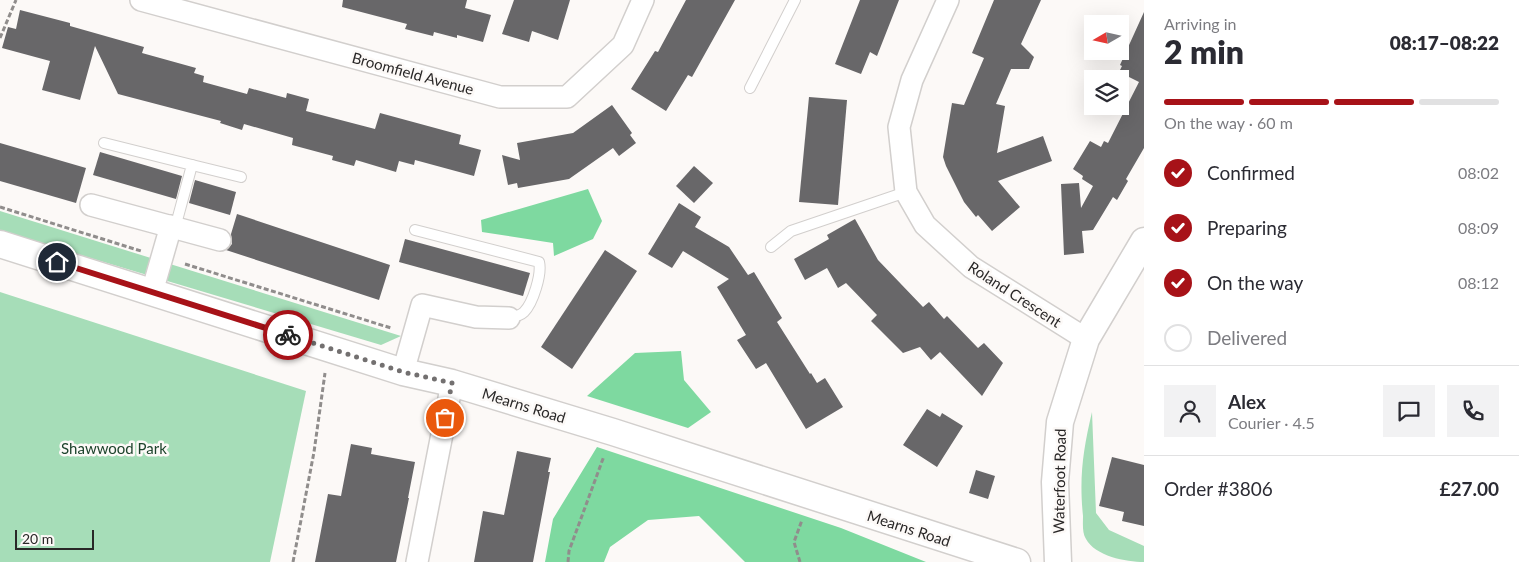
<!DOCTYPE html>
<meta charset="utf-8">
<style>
body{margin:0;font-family:Lato,sans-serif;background:#f2f2f3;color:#2b2b33;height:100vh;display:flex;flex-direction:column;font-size:19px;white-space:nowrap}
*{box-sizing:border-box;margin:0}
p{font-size:16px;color:#7c7c81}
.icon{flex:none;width:28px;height:28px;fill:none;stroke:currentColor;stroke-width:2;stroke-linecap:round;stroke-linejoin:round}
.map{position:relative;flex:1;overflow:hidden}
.side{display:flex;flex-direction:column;background:#fff;width:375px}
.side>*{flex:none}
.needle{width:32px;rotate:261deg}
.controls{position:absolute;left:1084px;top:15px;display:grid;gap:10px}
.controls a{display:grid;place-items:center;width:45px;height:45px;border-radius:0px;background:#fff;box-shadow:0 5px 20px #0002;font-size:25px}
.scale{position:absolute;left:15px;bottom:12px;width:79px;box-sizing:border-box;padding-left:5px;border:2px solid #292727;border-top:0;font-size:14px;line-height:18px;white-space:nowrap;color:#292727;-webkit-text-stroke:4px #fcf9f7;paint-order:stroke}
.pin{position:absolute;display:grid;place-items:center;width:42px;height:42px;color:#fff;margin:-21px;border:2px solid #fff;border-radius:50%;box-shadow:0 1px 5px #0007}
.courier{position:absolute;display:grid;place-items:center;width:50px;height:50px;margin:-25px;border:4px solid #a71218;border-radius:50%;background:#fff;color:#222;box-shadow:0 1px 6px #0007}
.summary em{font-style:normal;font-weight:800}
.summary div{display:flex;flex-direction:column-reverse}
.summary{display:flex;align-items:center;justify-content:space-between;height:85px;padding:0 20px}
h1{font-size:32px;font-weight:800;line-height:38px}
.bar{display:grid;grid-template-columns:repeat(4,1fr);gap:8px 5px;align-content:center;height:60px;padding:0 20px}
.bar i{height:6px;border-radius:4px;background:#e1e1e2}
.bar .current{background:#a71218}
.bar p{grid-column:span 4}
.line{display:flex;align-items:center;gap:12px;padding:0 20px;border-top:1px solid #e1e1e2}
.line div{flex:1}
.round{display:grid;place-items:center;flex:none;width:52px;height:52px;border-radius:0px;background:#f2f2f3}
ol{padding:0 20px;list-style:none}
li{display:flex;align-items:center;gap:15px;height:55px}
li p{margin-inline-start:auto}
li .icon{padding:5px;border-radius:50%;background:#a71218;color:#fff;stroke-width:4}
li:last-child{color:#7c7c81}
li i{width:28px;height:28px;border:2px solid #e1e1e2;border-radius:50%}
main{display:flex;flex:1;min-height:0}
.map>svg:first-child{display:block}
</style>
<main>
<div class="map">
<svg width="1144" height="562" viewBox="0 0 1144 562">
<rect width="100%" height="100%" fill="#fcf9f7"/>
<g fill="#a6ddb8">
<polygon points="0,211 401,336 381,345 0,231"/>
<polygon points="0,292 306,391 270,562 0,562"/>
<path d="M1092,412L1096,513L1109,530L1144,546V562C1126,562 1095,556 1086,539C1082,533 1083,523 1083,516C1079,477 1083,450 1092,412Z"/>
</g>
<g fill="#7ed9a0">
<polygon points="588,189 602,221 593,239 554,256 553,243 482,232 481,220"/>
<polygon points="681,351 684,380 711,412 688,428 587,396 635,353"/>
<polygon points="597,447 841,528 926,562 745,562 699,516 648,520 610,547 604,562 545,562 553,519"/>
</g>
<g fill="#686769">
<polygon points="343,0 467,0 465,8 491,15 483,42 457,35 457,38 434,32 433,36 405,29 407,24 342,7"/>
<polygon points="514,0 570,0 558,40 532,31 529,42 502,34"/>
<polygon points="686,0 735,0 692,77 688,75 666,111 631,89 655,51 658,52"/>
<polygon points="860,0 899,0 877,56 870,52 861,74 835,64"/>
<polygon points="994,0 1041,0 1021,44 1034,57 1029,69 1011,69 996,104 1005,106 997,153 1043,136 1052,161 998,181 1020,207 992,231 978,215 976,217 964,202 946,166 943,157 952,103 964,105 984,58 972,53"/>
<polygon points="20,10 70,23 70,26 144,47 142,53 196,68 194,73 204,76 203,82 247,94 249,88 286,98 287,93 309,99 306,111 375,129 380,113 461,135 459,144 481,150 474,176 415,160 414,165 399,161 396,172 356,160 354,166 332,160 333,156 292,145 293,138 244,124 242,130 220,123 221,121 118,94 95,46 80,100 42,90 50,61 2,48 8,27 16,29"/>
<polygon points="1144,12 1144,148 1126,179 1128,181 1117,200 1113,197 1093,230 1082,231 1084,253 1064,255 1061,184 1079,183 1081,208 1093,186 1082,179 1083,176 1073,169 1090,141 1101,147 1104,141 1108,143 1139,82 1119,72 1122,66 1120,65"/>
<polygon points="809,97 847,100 838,205 799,202"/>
<polygon points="612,105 632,133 630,135 636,143 619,156 613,148 569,179 518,188 517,183 508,185 502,155 520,160 517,143 573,133"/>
<polygon points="0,143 86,168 76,203 0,181"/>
<polygon points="100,152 182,176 176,199 93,175"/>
<polygon points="694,166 713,183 694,203 676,186"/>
<polygon points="195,180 236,192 230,215 189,203"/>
<polygon points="679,203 701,217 695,227 729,247 748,275 754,272 782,318 777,322 810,374 811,373 817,383 825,378 843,407 806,429 766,363 756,369 737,340 746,335 717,287 729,279 683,251 672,268 648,254"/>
<polygon points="237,214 390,265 379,300 226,250 232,244 231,234"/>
<polygon points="855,219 878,260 923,307 929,302 944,319 947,316 978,348 984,343 1003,363 982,396 940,352 931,360 920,347 903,353 871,321 877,315 846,283 838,288 827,268 805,280 794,259 829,239 827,235"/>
<polygon points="405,239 530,273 523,296 399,262"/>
<polygon points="605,250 637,271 572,369 541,347"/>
<polygon points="927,409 940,417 942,413 963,426 937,467 903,445"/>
<polygon points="351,444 372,448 371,454 415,462 408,498 409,498 396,562 315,562 328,494 341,496"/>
<polygon points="517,451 551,458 548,472 550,472 533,562 474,562 483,511 504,515"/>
<polygon points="1112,457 1144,465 1144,526 1122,521 1124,512 1099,506"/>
<polygon points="976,470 995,476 988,499 969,493"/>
</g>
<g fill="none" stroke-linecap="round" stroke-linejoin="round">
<g stroke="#d2cfcd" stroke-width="12">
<g id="service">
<polyline points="750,88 795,0"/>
<polyline points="104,143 192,165 175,228"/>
<polyline points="192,165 241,177"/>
<path d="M415,230L539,262C542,274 533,303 524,312C521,315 514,317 509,318"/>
<polyline points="771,247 791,231 906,192"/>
</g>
</g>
<g stroke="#d2cfcd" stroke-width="24">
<g id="minor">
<polyline points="141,0 500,97 567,97 623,45 643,0"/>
<polyline points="948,0 912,80 899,127 906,192 925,225 971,267 1086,339"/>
<polyline points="91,205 220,240"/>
<polyline points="152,292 171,226"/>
<polyline points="403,372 422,305 476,317 509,318"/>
<polyline points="417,562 452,383"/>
</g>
</g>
<g stroke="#d2cfcd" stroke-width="29">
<g id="tertiary">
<polyline points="0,244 403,372 452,383 613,432 1017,562"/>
<polyline points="1058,562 1055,482 1060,422 1086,339 1144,241"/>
</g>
</g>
<g stroke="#908d8c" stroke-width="3" stroke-dasharray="5 2.5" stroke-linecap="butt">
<polyline points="0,38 16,0"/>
<polyline points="0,207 141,251"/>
<polyline points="185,264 391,328"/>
<polyline points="293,562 314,452 325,373"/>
<polyline points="568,562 569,551 604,456"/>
<polyline points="800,562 794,542 802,520"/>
</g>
<use href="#service" stroke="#fff" stroke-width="10"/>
<use href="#minor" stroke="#fff" stroke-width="21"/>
<use href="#tertiary" stroke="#fff" stroke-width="26"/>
</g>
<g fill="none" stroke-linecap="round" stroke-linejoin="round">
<polyline stroke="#737070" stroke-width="5" stroke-dasharray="0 9" points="288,335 403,372 452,383 445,418"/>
<polyline stroke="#a71218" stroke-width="6" points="57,262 288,335"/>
</g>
<g text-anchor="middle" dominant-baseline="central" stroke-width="5" stroke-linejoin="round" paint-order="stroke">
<g font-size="15" fill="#292727" stroke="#fcf9f7">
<text transform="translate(413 73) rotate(15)">Broomfield Avenue</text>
<text transform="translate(1015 294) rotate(33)">Roland Crescent</text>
<text transform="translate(524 405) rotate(17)">Mearns Road</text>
<text transform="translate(1059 481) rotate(-89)">Waterfoot Road</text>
<text transform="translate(909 528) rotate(18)">Mearns Road</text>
</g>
<g font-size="15" fill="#1d432c" stroke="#fcf9f7">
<text x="114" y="448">Shawwood Park</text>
</g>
</g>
</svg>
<div class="controls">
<a><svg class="needle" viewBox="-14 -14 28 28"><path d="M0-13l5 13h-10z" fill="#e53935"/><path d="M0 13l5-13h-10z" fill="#7c7c81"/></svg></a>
<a><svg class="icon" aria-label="layers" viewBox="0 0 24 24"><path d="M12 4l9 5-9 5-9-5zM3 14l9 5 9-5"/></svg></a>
</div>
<div class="scale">20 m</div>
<div class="pin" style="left:445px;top:418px;background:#ea580c"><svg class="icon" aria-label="bag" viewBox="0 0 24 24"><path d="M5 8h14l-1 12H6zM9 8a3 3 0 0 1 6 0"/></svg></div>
<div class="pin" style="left:57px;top:262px;background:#1f2937"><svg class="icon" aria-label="home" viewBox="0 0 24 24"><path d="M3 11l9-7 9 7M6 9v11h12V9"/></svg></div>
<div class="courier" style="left:288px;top:335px"><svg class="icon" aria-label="bike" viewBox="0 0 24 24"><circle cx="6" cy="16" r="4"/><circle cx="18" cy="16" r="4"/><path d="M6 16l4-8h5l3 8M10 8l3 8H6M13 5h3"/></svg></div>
</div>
<section class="side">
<div class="summary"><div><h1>2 min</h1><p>Arriving in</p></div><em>08:17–08:22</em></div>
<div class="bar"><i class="current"></i><i class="current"></i><i class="current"></i><i></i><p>On the way · 60 m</p></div>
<ol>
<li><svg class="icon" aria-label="check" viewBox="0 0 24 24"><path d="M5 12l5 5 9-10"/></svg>Confirmed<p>08:02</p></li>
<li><svg class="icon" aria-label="check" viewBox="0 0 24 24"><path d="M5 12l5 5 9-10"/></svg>Preparing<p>08:09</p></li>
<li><svg class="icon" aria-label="check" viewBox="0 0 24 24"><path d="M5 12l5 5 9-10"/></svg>On the way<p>08:12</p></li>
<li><i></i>Delivered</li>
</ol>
<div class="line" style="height:90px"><a class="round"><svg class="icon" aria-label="person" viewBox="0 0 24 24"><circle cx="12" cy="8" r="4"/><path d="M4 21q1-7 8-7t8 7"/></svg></a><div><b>Alex</b><p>Courier · 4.5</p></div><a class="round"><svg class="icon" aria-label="chat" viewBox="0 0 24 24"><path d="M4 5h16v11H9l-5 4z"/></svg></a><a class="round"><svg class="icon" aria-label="phone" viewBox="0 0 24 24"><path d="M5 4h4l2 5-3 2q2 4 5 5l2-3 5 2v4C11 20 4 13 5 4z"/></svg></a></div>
<div class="line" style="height:65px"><div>Order #3806</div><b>£27.00</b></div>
</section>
</main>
